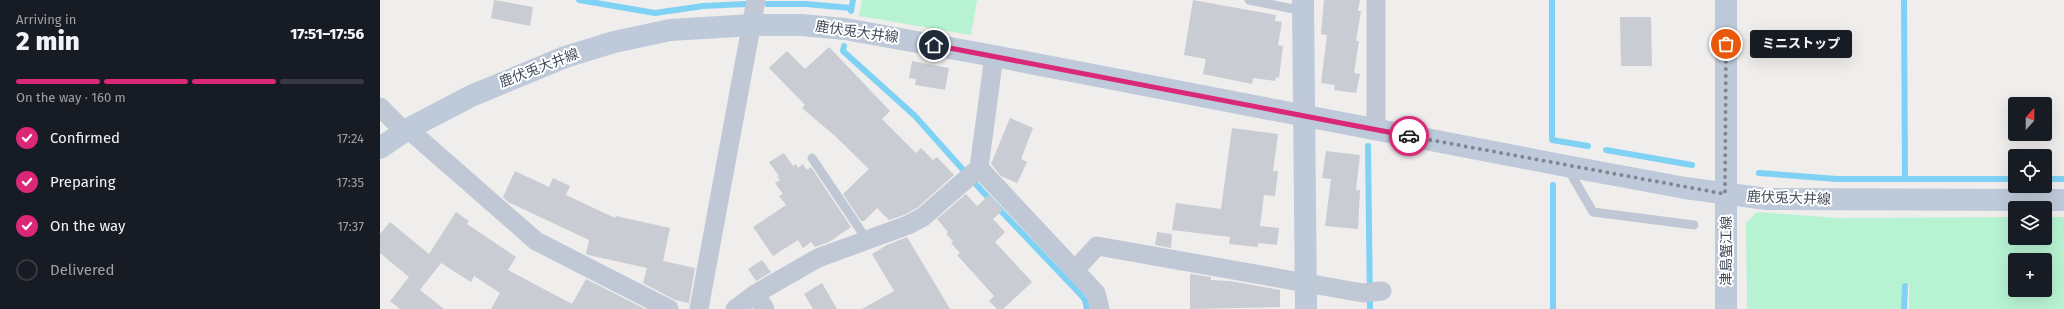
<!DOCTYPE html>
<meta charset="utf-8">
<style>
body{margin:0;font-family:"Fira Sans","Noto Sans JP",sans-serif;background:#20242c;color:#f1f3f6;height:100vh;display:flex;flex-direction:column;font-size:15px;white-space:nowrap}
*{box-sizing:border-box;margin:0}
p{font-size:13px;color:#9ea1a6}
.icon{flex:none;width:22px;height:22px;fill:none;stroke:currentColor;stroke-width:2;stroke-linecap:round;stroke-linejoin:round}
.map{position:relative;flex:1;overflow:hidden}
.panel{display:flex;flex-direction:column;background:#171b24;width:380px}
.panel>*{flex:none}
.needle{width:26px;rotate:21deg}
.controls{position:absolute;left:1628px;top:97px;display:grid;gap:8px}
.controls a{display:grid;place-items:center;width:44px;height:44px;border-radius:4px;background:#171b24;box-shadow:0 4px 16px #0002;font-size:20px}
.pin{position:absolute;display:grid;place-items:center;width:34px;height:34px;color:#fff;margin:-17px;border:2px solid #fff;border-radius:50%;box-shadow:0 1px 4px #0007}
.courier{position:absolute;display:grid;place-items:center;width:40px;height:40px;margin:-20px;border:3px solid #db2777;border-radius:50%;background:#fff;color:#222;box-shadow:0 1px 5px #0007}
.bubble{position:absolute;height:28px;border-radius:4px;background:#171b24;box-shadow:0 4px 16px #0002;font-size:13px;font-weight:800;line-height:28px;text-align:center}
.overview em{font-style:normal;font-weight:800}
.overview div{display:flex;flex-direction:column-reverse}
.overview{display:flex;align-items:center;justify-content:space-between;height:68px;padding:0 16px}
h1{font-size:26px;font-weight:800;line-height:30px}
.bar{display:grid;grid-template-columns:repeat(4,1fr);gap:6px 4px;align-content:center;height:48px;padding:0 16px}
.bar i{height:5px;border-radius:3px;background:#363941}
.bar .on{background:#db2777}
.bar p{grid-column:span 4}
ol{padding:0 16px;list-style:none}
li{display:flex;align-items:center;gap:12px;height:44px}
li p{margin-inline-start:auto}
li .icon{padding:4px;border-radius:50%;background:#db2777;color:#fff;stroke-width:4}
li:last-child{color:#9ea1a6}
li i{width:22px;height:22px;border:2px solid #363941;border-radius:50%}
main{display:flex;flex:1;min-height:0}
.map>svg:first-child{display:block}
</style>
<main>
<section class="panel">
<div class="overview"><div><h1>2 min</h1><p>Arriving in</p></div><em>17:51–17:56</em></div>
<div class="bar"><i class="on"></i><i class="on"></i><i class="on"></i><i></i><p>On the way · 160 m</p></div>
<ol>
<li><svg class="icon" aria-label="check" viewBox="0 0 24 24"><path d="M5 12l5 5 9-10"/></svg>Confirmed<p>17:24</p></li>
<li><svg class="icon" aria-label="check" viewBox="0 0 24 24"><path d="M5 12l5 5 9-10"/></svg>Preparing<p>17:35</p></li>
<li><svg class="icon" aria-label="check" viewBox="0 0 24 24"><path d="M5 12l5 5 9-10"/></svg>On the way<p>17:37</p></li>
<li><i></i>Delivered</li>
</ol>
</section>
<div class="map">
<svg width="1684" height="309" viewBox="0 0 1684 309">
<rect width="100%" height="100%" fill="#f0eded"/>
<g fill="#b7f3d3" fill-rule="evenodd">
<polygon points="482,0 597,0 591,35 479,16"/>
<path d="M1377,212L1457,218L1635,217V238H1665V217H1684V309H1529V285H1522V309H1367L1366,223ZM1635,260H1665V290H1635Z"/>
</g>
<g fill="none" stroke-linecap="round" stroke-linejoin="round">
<g stroke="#7fd2f4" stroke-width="6">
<polyline points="199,0 275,13 323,6 365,4"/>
<polyline points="1172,0 1172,140 1208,146"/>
<polyline points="1524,0 1525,179"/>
<polyline points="387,4 426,4 471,8"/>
<polyline points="471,11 473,0"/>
<polyline points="464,46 463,51 535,116 602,191 701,295 705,300 707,309"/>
<polyline points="988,146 990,309"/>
<polyline points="1226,150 1312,165"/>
<polyline points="1379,173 1457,179 1635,179"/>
<polyline points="1665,179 1684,179"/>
<polyline points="1173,185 1173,309"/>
<polyline points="1524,309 1525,286"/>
</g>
</g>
<g fill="#c9ccd3">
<polygon points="114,0 153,7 150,26 111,18"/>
<polygon points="813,0 896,15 895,21 902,22 898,45 903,46 899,78 896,77 895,81 873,78 872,84 823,74 826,59 804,55"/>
<polygon points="944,0 980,0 978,11 981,11 976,41 979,41 974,73 980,74 976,93 954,90 955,85 941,83 947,35 941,34"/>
<polygon points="1240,17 1271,17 1272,66 1241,66"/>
<polygon points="449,47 510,111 502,119 536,153 541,148 553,160 557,157 574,175 537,208 524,215 509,220 497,208 484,221 481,221 463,194 489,169 455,136 422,108 425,105 389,68 407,51 425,69"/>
<polygon points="532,61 569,68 565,90 535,85 536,79 529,78"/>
<polygon points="630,118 653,128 641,159 647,162 637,183 621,176 611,164"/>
<polygon points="852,128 898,134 893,171 898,171 895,196 884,195 880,226 899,228 897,245 878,243 878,247 849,244 850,237 792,230 796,203 841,209"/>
<polygon points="946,151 980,155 976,190 980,190 978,229 945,226 951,179 942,178"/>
<polygon points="404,153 413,166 416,164 418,168 423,164 427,170 431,167 471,227 449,242 435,247 431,242 423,248 418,240 393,256 373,227 406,205 399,196 403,194 395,183 400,180 397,177 399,176 389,162"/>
<polygon points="135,171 169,187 173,178 190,186 186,195 235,218 236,216 290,228 283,261 315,268 309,303 295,300 263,283 267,268 208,255 206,254 209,240 128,202 123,197"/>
<polygon points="586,194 597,206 609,195 623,210 613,219 625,232 615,242 652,282 623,309 617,309 609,301 614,296 577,255 580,253 571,243 573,241 566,234 568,232 557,219"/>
<polygon points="76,212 89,221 87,224 136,257 128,270 192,304 206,279 265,309 111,309 120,293 94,276 91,282 61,263 40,290 64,309 20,309 10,301 29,277 0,253 0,234 10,222 49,254"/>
<polygon points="777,232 792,234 791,248 775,245"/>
<polygon points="527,237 570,309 482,309 514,291 492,254 507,245"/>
<polygon points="382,260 391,272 376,281 368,269"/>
<polygon points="810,274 831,277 831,280 850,281 900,290 900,307 810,309"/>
<polygon points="442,283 457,309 433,309 424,294"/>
</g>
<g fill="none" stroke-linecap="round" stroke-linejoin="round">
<g stroke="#bfc8d4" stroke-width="9">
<polyline points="869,0 923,11"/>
<polyline points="432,158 487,240"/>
<polyline points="1188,169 1213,212 1314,225"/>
</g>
<g stroke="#bfc8d4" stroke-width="19">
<polyline points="996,0 996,130"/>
<polyline points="0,107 24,131"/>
<polyline points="28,129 156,241 289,309"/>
<polyline points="599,168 716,293 720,309"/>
<polyline points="694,271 717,246 983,293 1002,291"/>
<polyline points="375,294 385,309"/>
<polyline points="319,309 376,0"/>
<polyline points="355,309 375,294 438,258 528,225 543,217 599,168 614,56"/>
</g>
<g stroke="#bec9d9" stroke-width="22">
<polyline points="923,0 926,309"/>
<polyline points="1346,0 1346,309"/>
<polyline points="0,148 28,129 91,96 185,57 234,42 290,30 372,25 421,25 465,29 614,56 1186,166 1305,188 1387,199 1684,200"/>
</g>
</g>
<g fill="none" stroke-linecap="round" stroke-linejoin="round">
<polyline stroke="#80868f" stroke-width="4" stroke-dasharray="0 7.2" points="1029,136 1345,194 1346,44"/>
<polyline stroke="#db2777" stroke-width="5" points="554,45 1029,136"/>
</g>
<g text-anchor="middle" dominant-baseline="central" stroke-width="4" stroke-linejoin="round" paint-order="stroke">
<g font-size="14" fill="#444f5d" stroke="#fff">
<text transform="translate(477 32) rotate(8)">鹿伏兎大井線</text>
<text transform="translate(159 68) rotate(-21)">鹿伏兎大井線</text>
<text transform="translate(1409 198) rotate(2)">鹿伏兎大井線</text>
<text transform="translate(1346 251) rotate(-90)">津島蟹江線</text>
</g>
</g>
</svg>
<div class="controls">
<a><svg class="needle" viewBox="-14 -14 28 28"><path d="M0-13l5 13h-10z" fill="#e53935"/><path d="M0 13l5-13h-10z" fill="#9ea1a6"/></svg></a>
<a><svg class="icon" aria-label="locate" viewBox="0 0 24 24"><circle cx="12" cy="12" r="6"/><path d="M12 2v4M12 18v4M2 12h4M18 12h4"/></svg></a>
<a><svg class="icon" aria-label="layers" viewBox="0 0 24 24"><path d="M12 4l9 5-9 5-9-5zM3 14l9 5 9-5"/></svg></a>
<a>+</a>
</div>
<div class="pin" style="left:1346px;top:44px;background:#ea580c"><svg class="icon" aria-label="bag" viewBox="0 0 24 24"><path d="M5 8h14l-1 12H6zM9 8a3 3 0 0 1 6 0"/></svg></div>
<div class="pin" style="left:554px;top:45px;background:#1f2937"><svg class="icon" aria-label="home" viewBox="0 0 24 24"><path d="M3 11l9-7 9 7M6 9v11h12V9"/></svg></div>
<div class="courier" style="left:1029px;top:136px"><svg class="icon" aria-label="car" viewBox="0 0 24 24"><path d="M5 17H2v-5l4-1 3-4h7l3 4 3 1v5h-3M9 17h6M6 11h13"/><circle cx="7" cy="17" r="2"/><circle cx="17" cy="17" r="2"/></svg></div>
<div class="bubble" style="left:1370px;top:30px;width:102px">ミニストップ</div>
</div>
</main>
